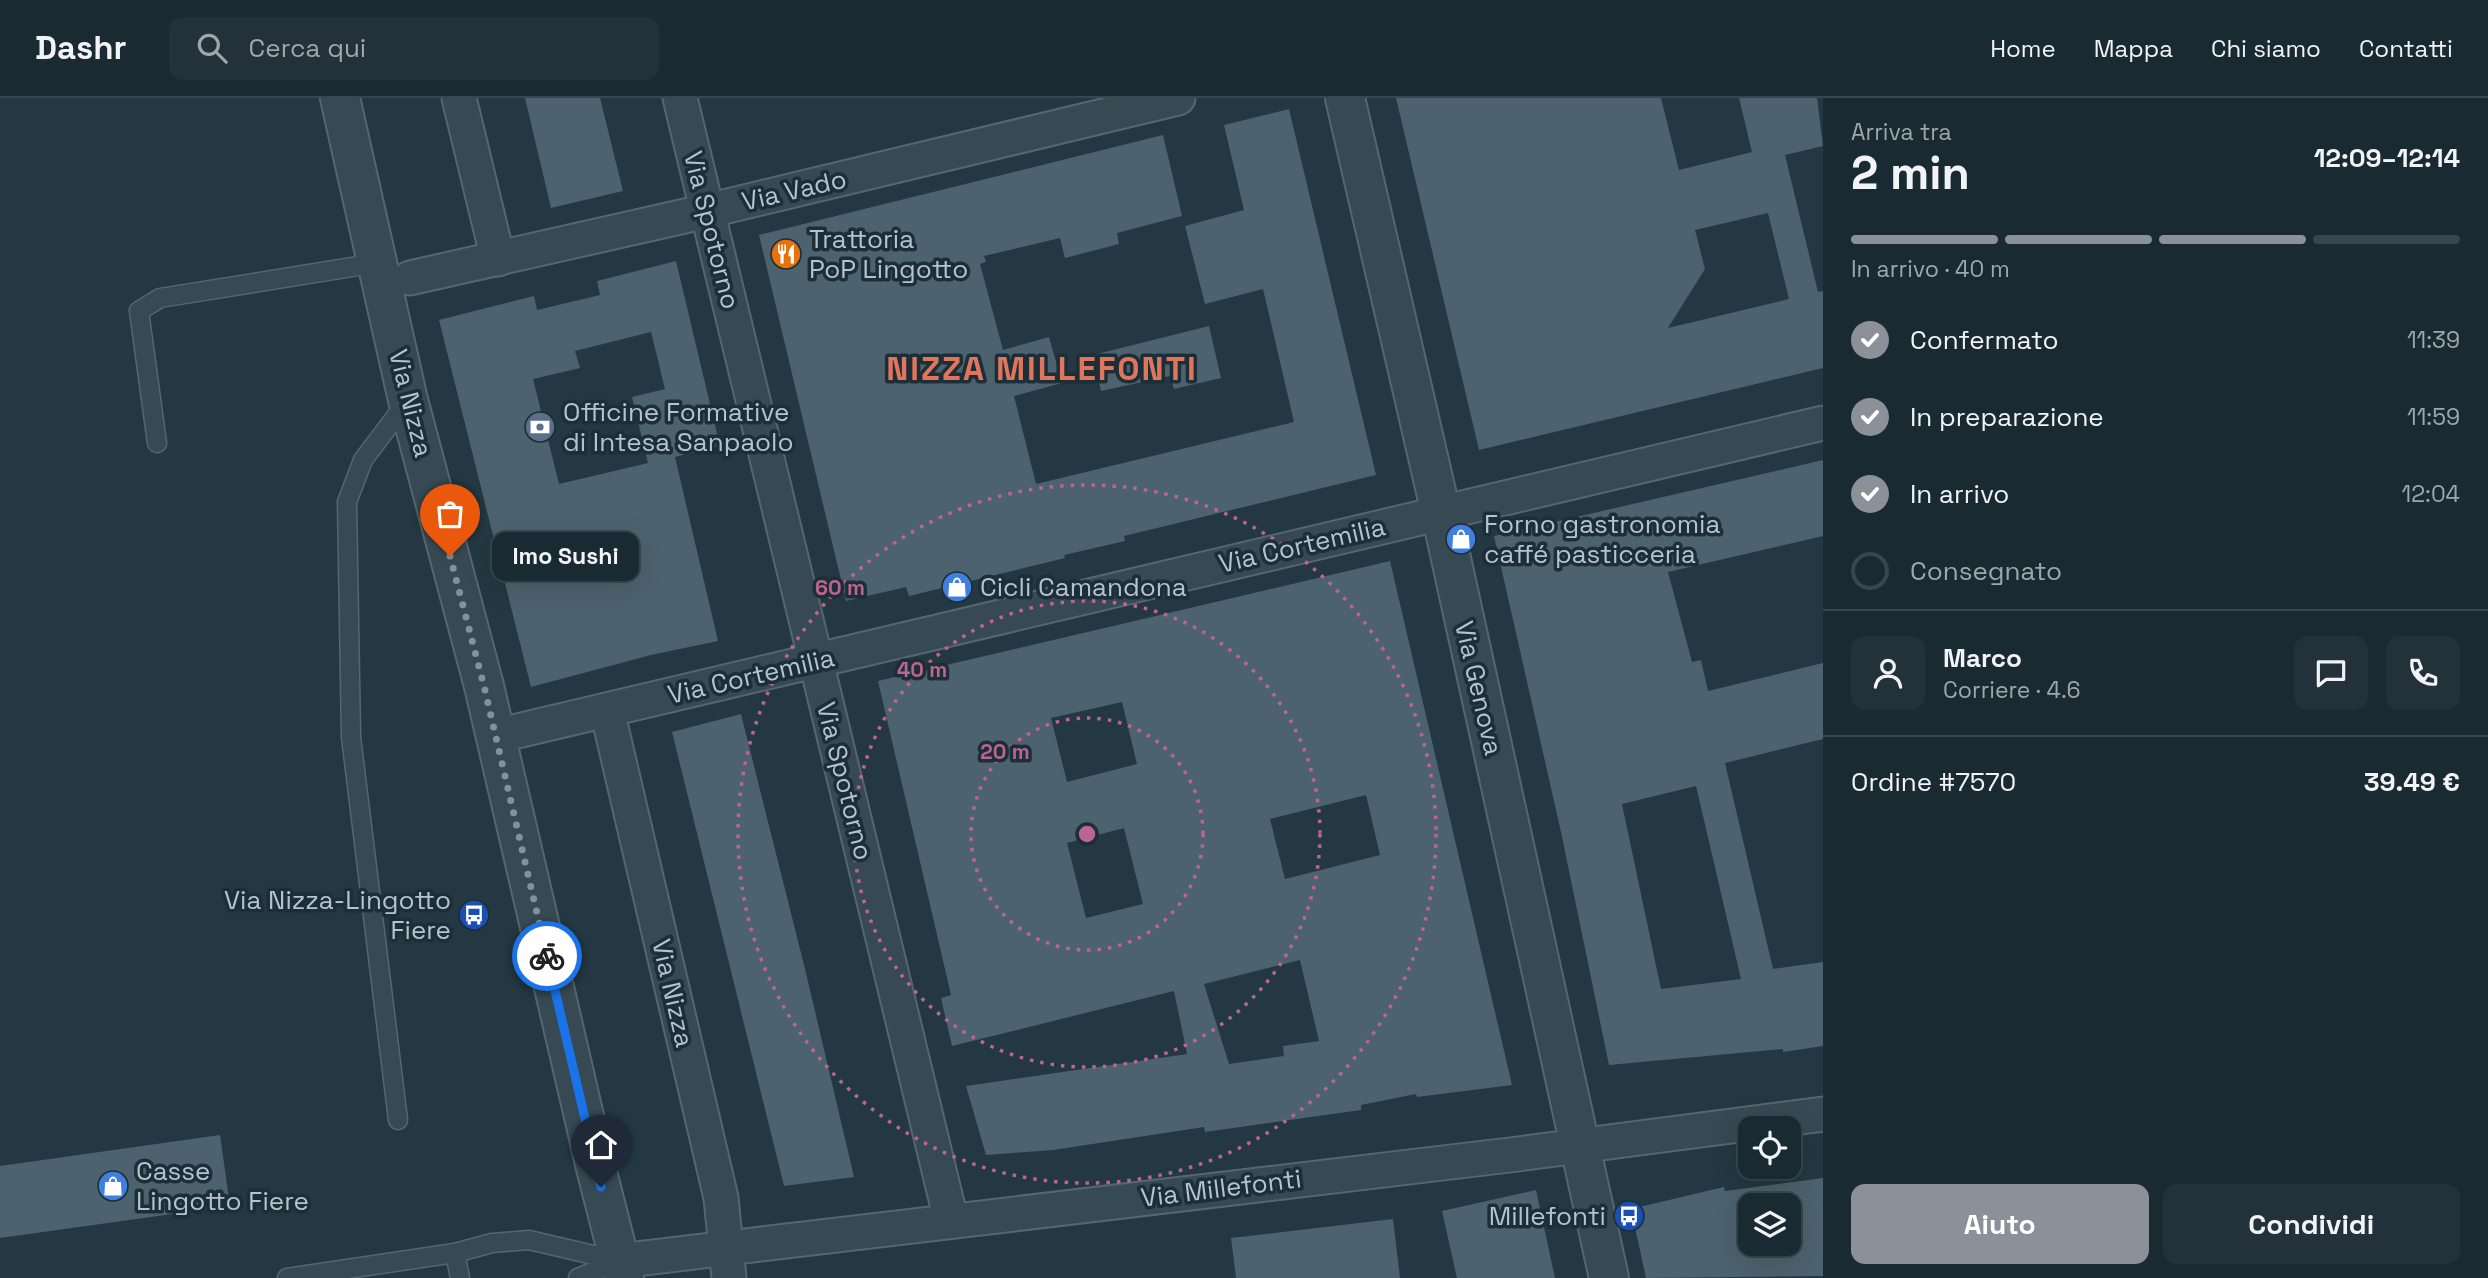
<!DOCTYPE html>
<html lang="it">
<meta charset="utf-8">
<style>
body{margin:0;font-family:"Space Grotesk",sans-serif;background:#23323a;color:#f1f3f6;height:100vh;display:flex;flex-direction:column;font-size:26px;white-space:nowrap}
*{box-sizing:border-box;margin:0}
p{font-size:23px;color:#9fa7ac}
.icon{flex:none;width:38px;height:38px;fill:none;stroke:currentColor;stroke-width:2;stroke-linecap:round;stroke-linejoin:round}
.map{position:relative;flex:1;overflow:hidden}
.drawer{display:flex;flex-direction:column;background:#1a2a32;width:665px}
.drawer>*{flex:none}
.buttons{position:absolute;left:1738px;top:1018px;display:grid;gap:14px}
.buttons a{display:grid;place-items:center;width:63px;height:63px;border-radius:14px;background:#1a2a32;box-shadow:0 7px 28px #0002,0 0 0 2px #38464d;font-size:35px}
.pin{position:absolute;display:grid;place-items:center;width:60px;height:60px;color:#fff;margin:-72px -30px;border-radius:50% 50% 50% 0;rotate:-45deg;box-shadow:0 0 7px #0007}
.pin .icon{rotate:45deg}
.courier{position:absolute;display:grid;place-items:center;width:70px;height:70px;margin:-35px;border:5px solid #1a73e8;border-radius:50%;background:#fff;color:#222;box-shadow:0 2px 9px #0007}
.bubble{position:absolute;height:49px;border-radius:14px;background:#1a2a32;box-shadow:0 7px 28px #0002,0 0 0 2px #38464d;font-size:23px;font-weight:800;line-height:49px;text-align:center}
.summary em{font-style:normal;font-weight:800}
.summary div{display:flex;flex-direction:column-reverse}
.summary{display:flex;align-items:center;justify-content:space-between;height:119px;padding:0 28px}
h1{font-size:46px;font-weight:800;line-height:52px}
.bar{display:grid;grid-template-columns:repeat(4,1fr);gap:10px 7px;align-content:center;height:84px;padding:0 28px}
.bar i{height:9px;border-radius:5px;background:#38464d}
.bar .on{background:#8c9099}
.bar p{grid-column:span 4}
.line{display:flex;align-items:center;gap:18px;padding:0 28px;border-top:2px solid #38464d}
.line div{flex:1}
.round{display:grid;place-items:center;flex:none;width:74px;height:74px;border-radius:14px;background:#23323a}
ol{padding:0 28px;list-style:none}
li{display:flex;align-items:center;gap:21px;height:77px}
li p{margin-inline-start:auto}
li .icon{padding:7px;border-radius:50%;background:#8c9099;color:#fff;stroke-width:4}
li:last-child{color:#9fa7ac}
li i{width:38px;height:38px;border:4px solid #38464d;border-radius:50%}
.cta{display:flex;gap:14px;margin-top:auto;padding:14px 28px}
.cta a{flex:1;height:80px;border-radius:14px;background:#8c9099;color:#fff;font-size:28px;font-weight:800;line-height:80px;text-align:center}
.cta a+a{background:#23323a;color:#f1f3f6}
header{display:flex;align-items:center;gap:42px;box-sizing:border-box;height:98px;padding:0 35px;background:#1a2a32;border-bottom:2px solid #38464d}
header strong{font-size:33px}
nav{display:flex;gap:38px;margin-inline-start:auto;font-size:24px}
.search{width:490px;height:63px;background:#23323a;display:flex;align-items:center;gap:18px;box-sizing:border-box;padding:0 24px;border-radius:14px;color:#9fa7ac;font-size:26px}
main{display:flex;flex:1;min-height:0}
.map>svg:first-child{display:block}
</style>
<header>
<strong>Dashr</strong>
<div class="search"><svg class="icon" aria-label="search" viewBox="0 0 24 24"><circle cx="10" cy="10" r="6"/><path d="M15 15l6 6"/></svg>Cerca qui</div>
<nav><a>Home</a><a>Mappa</a><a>Chi siamo</a><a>Contatti</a></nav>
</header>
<main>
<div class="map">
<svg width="1823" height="1180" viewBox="0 0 1823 1180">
<rect width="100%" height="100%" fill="#233842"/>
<g fill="#4c626e" fill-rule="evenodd">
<polygon points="525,0 600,0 623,93 551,110"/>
<path d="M1396,0H1661L1679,72L1752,54L1739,0H1817L1823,48L1785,57L1818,194L1823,193V270L1479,352ZM1768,115L1789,201L1668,230L1705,171L1695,132Z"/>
<polygon points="1289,11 1376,377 1124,438 1125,443 1064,457 1065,460 909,498 906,489 846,503 759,137 1163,37 1182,118 1117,135 1119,146 1065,160 1060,140 984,158 986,164 980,166 1003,252 1049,239 1062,285 1014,298 1036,386 1294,324 1263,191 1205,206 1185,128 1244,112 1224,27"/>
<path d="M676,163L720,348L675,359L718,543L651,557L531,589L439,222L534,198L537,212L600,197L597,183ZM651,234L665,291L632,299L648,365L559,386L533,281L580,270L575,253Z"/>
<polygon points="1209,228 1221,280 1174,291 1170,278 1101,293 1093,257"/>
<path d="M1823,362V438L1668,474L1692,564L1701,562L1708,593L1823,565V641L1725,665L1773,871L1823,864V948L1783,954V951L1609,967L1561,734L1494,438ZM1696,688L1741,881L1661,891L1622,706Z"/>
<path d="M1390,463L1512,987L1417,999L1416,996L1361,1007V1012L1205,1034L1204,1029L1053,1052L986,1057L966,988L1187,956L1174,893L952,948L941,900L951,897L878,583ZM1122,604L1137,666L1067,684L1051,620ZM1366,697L1380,757L1285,781L1270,721ZM1124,730L1143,806L1086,820L1067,745ZM1300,862L1319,943L1283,948L1284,958L1229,966L1204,886Z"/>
<polygon points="741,616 806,875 854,1079 784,1088 672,634"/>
<polygon points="220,1037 230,1108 0,1140 0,1068"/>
<path d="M1823,1080V1178L1646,1180L1631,1111L1724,1089L1725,1093ZM1750,1108H1788V1146H1750Z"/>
<polygon points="1536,1092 1555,1180 1457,1180 1442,1113"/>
<polygon points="1393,1121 1400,1180 1236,1180 1231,1140"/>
</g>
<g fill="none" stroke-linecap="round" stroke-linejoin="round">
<g stroke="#55666f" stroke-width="21">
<g id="service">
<polyline points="157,345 139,213 160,200 377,165"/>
<polyline points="398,1022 351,639 347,404 363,362 406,305"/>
<polyline points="455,1155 460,1180"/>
<polyline points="287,1180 455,1155 492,1145 529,1142 619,1163"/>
<polyline points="578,1180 619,1163"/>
</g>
</g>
<g stroke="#55666f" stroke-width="37">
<g id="minor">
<polyline points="459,0 498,161"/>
<polyline points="680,0 951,1122"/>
<polyline points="410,180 707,113 1178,0"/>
<polyline points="607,612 721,1100 729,1180"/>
<polyline points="496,638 1823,325"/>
<polyline points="619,1163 1518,1056 1823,1016"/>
</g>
</g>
<g stroke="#55666f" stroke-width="42">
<g id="tertiary">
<polyline points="340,0 408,302 484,588 596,1070 624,1180"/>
<polyline points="1345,0 1441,415 1609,1180"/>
</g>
</g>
<use href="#service" stroke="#374952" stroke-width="18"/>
<use href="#minor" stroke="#374952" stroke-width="33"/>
<use href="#tertiary" stroke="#374952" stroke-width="38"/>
</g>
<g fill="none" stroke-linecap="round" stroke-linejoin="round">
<polyline stroke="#81929c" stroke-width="7" stroke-dasharray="0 12.6" points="450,458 484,588 547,858"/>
<polyline stroke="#1a73e8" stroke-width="9" points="547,858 601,1089"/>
</g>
<g fill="none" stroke="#bc658e" stroke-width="3.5" stroke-dasharray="3.5 7">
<circle cx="1087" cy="736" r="116"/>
<circle cx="1087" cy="736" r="233"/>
<circle cx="1087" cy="736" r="349"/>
</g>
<defs>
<g id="restaurant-disc" transform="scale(1.575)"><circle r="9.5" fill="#e8710a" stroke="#1c2e37"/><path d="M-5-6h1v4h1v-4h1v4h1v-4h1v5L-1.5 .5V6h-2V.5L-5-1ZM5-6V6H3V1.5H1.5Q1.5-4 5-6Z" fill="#fff"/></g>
<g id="bank-disc" transform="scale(1.575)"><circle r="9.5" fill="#5c6f8a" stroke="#1c2e37"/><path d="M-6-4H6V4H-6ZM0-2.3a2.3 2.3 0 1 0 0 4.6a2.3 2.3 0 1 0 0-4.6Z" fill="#fff"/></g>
<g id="shop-disc" transform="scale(1.575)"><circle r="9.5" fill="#3f7fe0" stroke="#1c2e37"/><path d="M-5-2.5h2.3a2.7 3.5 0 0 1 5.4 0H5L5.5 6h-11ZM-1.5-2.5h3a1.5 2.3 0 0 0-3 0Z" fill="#fff"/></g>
<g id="bus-disc" transform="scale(1.575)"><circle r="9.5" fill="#1a4fb4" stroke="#1c2e37"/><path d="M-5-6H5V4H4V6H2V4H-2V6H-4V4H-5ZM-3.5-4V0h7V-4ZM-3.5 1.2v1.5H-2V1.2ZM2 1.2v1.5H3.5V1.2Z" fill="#fff"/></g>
</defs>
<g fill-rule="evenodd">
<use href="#restaurant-disc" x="786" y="156"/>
<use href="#bank-disc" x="540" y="329"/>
<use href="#shop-disc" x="1461" y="441"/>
<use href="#shop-disc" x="957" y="489"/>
<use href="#bus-disc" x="474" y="817"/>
<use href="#shop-disc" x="113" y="1088"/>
<use href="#bus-disc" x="1629" y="1118"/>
</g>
<g text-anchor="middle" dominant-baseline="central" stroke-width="7" stroke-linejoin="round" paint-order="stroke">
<g font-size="26" fill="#b4c3cc" stroke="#1c2e37">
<text transform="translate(794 92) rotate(-13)">Via Vado</text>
<text transform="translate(712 132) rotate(76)">Via Spotorno</text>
<text transform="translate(411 305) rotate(76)">Via Nizza</text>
<text transform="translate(1302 447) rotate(-13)">Via Cortemilia</text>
<text transform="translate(751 578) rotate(-13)">Via Cortemilia</text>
<text transform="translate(1479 590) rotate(77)">Via Genova</text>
<text transform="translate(845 683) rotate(76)">Via Spotorno</text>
<text transform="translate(673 895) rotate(77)">Via Nizza</text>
<text transform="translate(1221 1090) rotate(-7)">Via Millefonti</text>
</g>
<g font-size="26" fill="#b4c3cc" stroke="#1c2e37" text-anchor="start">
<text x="809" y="141">Trattoria<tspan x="809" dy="30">PoP Lingotto</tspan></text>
<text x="563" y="314">Officine Formative<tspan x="563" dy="30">di Intesa Sanpaolo</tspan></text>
<text x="1484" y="426">Forno gastronomia<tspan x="1484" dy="30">caffé pasticceria</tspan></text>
<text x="980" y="489">Cicli Camandona</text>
<text x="451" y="802" text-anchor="end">Via Nizza-Lingotto<tspan x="451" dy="30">Fiere</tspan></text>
<text x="136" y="1073">Casse<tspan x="136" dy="30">Lingotto Fiere</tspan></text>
<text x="1606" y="1118" text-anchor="end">Millefonti</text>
</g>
<g font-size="33" font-weight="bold" letter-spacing="2" fill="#df765c" stroke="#1c2e37">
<text x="1042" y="271">NIZZA MILLEFONTI</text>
</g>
</g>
<circle cx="1087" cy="736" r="10" fill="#bc658e" stroke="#1c2e37" stroke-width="3.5"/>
<g font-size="21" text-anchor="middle" font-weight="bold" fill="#bc658e" stroke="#1c2e37" stroke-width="7" stroke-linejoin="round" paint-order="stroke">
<text x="840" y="497">60 m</text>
<text x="922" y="579">40 m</text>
<text x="1005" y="661">20 m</text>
</g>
</svg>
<div class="buttons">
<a><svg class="icon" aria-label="locate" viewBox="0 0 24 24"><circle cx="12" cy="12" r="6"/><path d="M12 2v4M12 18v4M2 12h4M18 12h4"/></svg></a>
<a><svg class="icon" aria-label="layers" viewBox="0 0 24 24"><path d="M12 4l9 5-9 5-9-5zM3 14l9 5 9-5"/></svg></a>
</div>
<div class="pin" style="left:450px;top:458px;background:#ea580c"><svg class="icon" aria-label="bag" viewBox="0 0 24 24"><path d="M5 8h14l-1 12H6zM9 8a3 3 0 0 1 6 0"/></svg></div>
<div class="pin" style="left:601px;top:1089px;background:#1f2937"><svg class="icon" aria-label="home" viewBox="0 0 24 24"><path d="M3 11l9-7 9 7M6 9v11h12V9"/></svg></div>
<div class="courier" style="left:547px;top:858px"><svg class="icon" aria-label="bike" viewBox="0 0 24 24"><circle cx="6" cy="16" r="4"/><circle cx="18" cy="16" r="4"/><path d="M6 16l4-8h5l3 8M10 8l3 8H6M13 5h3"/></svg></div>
<div class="bubble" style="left:492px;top:434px;width:147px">Imo Sushi</div>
</div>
<section class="drawer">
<div class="summary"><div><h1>2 min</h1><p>Arriva tra</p></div><em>12:09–12:14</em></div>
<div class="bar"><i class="on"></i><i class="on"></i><i class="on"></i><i></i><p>In arrivo · 40 m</p></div>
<ol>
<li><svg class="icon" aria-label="check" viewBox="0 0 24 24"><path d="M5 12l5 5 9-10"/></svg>Confermato<p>11:39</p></li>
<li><svg class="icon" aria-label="check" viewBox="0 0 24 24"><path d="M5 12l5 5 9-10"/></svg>In preparazione<p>11:59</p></li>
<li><svg class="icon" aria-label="check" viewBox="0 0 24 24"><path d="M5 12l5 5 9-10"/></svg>In arrivo<p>12:04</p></li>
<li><i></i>Consegnato</li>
</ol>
<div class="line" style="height:126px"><a class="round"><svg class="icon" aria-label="person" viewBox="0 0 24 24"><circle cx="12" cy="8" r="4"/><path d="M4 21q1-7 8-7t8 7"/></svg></a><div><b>Marco</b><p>Corriere · 4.6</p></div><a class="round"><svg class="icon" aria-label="chat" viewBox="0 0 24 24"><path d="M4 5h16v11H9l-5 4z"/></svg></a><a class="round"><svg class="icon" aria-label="phone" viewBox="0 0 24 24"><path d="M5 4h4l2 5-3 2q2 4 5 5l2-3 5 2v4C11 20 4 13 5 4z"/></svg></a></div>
<div class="line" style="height:91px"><div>Ordine #7570</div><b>39.49 €</b></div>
<div class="cta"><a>Aiuto</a><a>Condividi</a></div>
</section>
</main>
